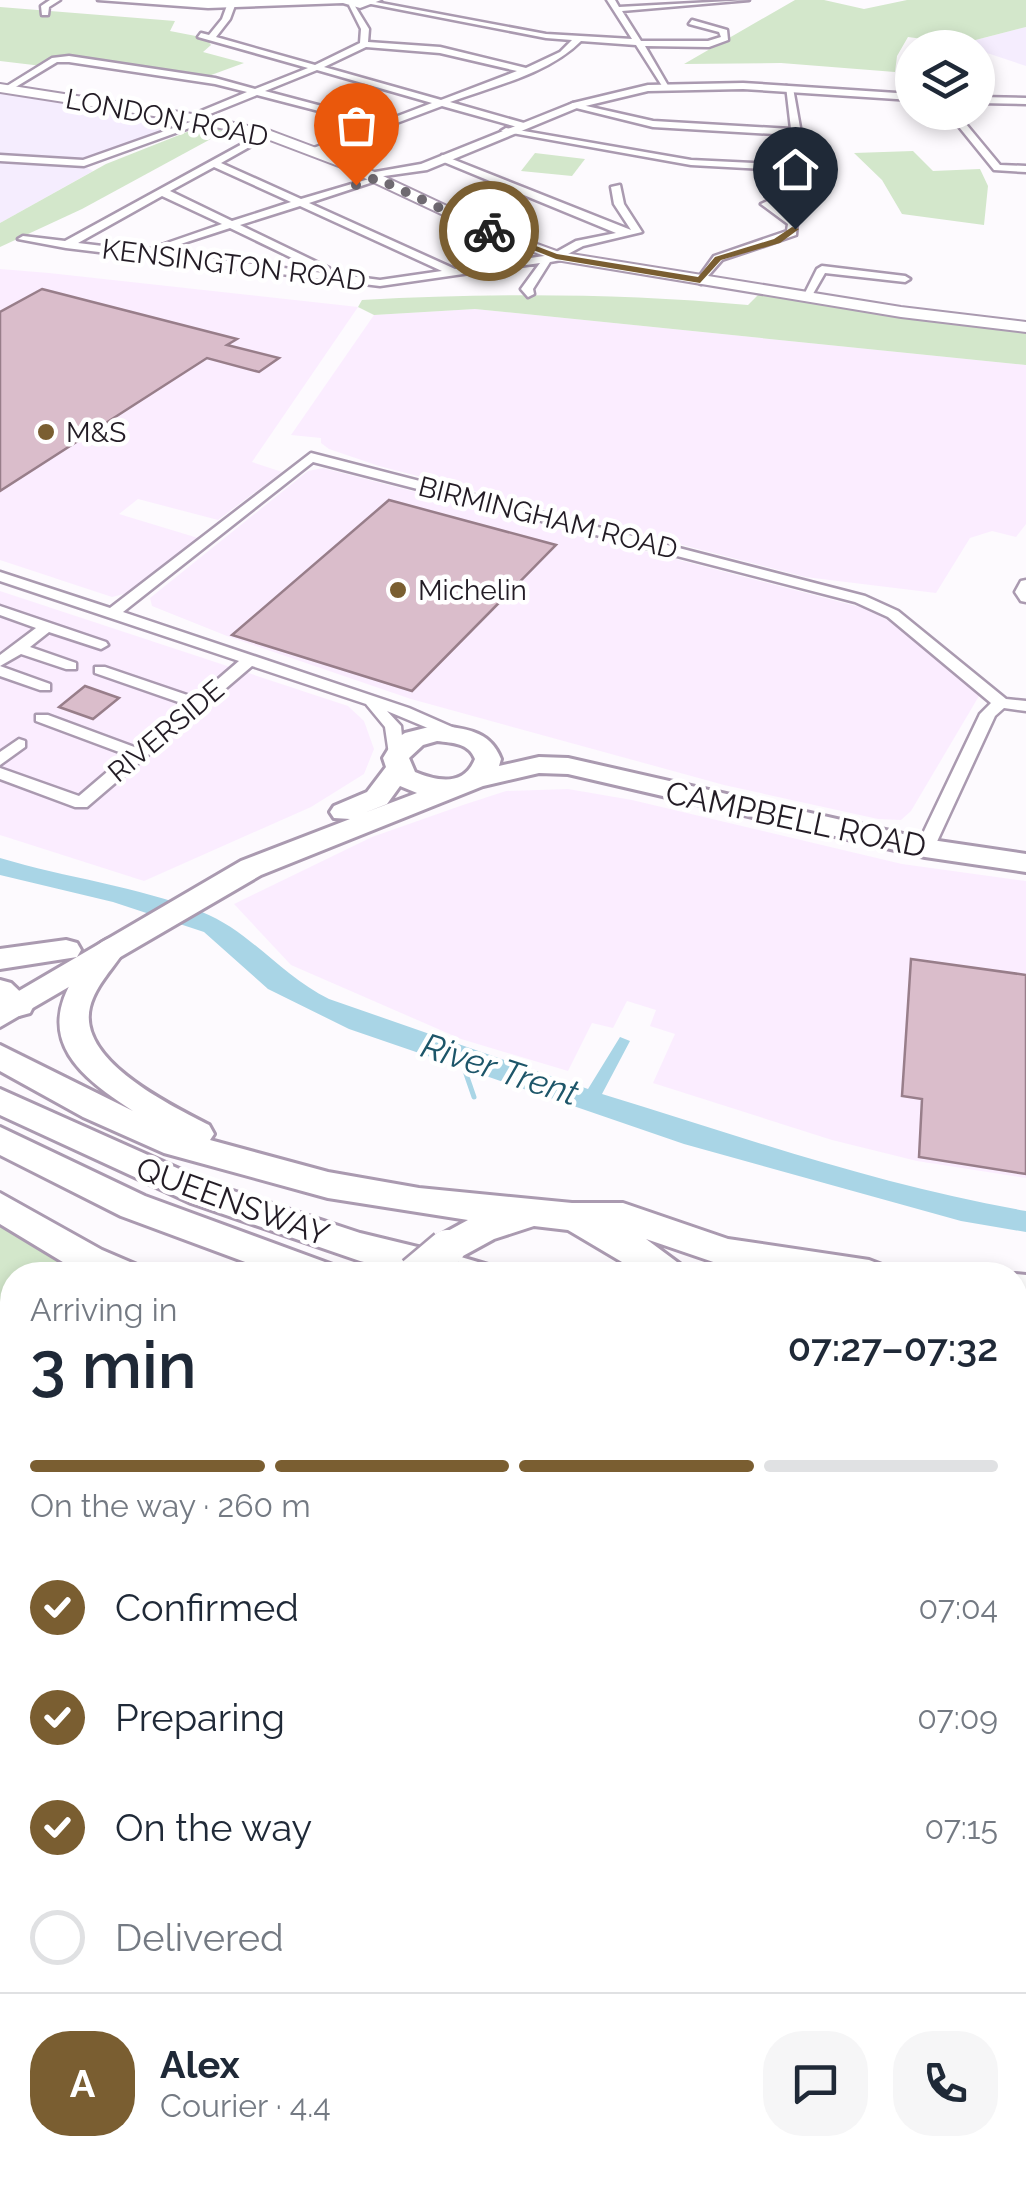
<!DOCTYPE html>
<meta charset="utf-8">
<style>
body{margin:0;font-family:Raleway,sans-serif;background:#f6f6f7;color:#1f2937;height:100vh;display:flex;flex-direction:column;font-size:38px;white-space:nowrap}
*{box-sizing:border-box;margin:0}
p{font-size:32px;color:#747a83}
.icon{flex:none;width:55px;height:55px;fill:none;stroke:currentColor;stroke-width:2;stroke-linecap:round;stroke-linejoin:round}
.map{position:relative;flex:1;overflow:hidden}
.drawer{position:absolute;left:0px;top:1262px;width:1028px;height:932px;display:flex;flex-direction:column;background:#fff;border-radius:40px 40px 0 0;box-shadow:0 5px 15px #0003}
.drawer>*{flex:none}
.buttons{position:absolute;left:895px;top:30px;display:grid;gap:20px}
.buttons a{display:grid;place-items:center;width:100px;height:100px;border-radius:50%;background:#fff;box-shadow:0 5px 15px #0003;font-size:50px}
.pin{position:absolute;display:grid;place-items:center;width:85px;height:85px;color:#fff;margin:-102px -42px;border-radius:50% 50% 50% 0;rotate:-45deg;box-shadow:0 0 10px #0007}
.pin .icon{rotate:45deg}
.courier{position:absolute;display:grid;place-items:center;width:100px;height:100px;margin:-50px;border:8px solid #7a5e31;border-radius:50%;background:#fff;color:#222;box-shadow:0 2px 12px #0007}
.head em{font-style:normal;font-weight:600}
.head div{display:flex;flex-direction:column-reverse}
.head{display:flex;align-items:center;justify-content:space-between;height:170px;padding:0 30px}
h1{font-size:65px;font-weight:600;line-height:75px}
.bar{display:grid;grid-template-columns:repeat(4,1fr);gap:15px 10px;align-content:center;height:120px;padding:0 30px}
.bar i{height:12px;border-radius:8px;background:#e0e1e3}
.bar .on{background:#7a5e31}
.bar p{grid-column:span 4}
.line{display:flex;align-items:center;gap:25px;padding:0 30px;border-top:2px solid #e0e1e3}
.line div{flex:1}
.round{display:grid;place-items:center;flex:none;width:105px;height:105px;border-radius:40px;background:#f6f6f7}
ol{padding:0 30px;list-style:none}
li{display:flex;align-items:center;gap:30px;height:110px}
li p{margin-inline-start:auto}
li .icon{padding:10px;border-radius:50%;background:#7a5e31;color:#fff;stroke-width:4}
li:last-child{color:#747a83}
li i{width:55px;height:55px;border:5px solid #e0e1e3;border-radius:50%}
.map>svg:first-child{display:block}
</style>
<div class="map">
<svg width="1026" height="2194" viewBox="0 0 1026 2194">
<rect width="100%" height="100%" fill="#fdfafe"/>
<g fill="#fbedff">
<polygon points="0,269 49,273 358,307 252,462 282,472 218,520 138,499 119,514 198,538 128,593 112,597 0,560"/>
<polygon points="475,309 1026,365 1026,524 1016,537 992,531 970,538 936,593 805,577 379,466 329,449 321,443 321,438 291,435 374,315"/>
<polygon points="323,468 864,608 886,619 927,650 979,696 911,811 901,820 878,819 724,785 411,699 227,636 152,606 150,598 308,471"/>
<polygon points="0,591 348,706 364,721 374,749 364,774 311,807 144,881 0,835"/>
<polygon points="568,789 632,800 902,864 1026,881 1026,1178 917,1161 832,1140 653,1083 675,1034 650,1026 656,1010 627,1001 613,1028 592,1023 568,1071 461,1039 291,965 234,904 372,837 463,805 506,791"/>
<polygon points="0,1364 12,1364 12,1806 0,1811"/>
</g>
<g fill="#f5edfe">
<polygon points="1026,27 1026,66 960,44"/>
<polygon points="0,91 28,98 189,122 84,161 0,156"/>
<polygon points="0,160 83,166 93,171 0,223"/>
</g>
<g fill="#d3e7cb">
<polygon points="795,0 824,0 864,9 907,0 1026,0 1026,27 960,44 908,37 897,56 895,72 781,63 684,64"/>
<polygon points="0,7 175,21 170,31 206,38 211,45 203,52 244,63 203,78 66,58 42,66 0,61"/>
<polygon points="207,124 231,128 82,209 0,247 0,223 106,164"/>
<polygon points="913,151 933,171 980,169 988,186 984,225 902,214 882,180 854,153"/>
<polygon points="535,153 585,159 572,176 521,171"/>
<path d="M759,294L1026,331V365L475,309L374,315L358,307L362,300C491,293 619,293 748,305Z"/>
<polygon points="0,1224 78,1275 12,1275 12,1364 0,1364"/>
<polygon points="12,1897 12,2182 449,2182 449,2194 0,2194 0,1900"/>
<polygon points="620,2183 815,2183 818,2194 621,2194"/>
</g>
<g fill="#a9d5e6">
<path d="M0,858C66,878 137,886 202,912C250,931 282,976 329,999L588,1089L620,1037L630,1041L602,1094C742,1137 881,1186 1026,1211V1232L961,1221L684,1144L349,1029L268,989L204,932L113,902L0,875Z"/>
<polygon points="1026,1738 1026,1821 1015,1833 1015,1743"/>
</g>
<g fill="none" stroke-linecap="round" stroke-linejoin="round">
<polyline stroke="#a9d5e6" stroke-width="5" points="464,1068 474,1097"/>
</g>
<g fill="#dabdcb" stroke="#987e8a" stroke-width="2.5">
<polygon points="42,289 237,339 227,345 279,358 259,372 207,358 0,491 0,312"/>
<polygon points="389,500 556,545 412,691 232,635"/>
<polygon points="85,686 119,698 93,719 59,707"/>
<polygon points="911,959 1026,975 1026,1174 919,1157 922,1099 902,1096"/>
</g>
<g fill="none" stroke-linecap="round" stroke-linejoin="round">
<g stroke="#aa9ab0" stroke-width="5">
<g id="minor">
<polygon points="50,0 60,0 49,7 48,15 42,15 41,6"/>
<path d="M229,0H237L230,19L216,37L315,65L360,43L361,29L349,5L353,3L369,29L368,42L440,47L526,68L560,52L572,40L546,38L366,3L370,1L546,34L632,39L607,0H615L619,7L749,0L622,11L641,41H708L721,37L719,32L689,24L692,20L727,30L728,40L709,47L645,46L670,89H664L636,45L581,41C548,74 494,86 450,102L524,123L521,128L442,106L314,154L311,149L373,125L257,95L200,118H206V122L84,166L0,161V155L83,160L193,121L189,120V116L247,92L215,84L69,62H57L9,91L2,89L52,58L69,56L215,78L255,89L308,68L198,37L201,33L209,35L222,19ZM366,47L440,53L517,71L441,100L324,67ZM317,70L432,103L382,122L265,91Z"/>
<polygon points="978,59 983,60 984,62 978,64"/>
<polygon points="786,86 793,88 807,167 821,181 819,186 774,205 797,221 796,235 722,260 701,284 696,281 714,256 787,231 788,224 761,204 811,182 800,171 691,165 501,131 506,128 691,160 797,165 792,135 653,127 568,106 573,103 653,121 791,129"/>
<polygon points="947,112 956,112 1000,165 1026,166 1026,172 994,170"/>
<path d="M266,131L269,136L221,163L301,199L379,176V180L309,203L455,269L551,255L576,241L616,233L439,160L442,155L631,230L614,204L611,187L620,185L624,204L642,232L583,246L566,255L567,259L550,262L533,289L534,294L528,297L521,289L540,263L380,286L66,248L18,239L23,236L65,241ZM214,167L291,202L232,221L170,191ZM162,196L222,224L144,251L78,243ZM300,206L442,271L380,280L326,273L330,270L329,268L240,225ZM230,228L321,272L323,273L156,252Z"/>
<polygon points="822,266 905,276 910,279 905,282 825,273 810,299 802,299 817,269"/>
<polygon points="311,453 865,596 898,611 1006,699 1026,701 1026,711 1004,708 995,716 934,848 925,854 919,852 916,848 980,714 991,703 888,617 855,602 313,462 123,612 409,708 459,730 459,736 447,736 387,711 401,726 404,758 402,761 390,761 385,727 366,704 252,666 87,807 75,807 0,779 0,768 79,796 127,755 36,721 36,715 48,715 137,748 187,705 95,673 95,667 105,667 196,698 239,661 0,581 0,572 110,608"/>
<polygon points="1026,580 1026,602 1021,601 1015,592 1021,581"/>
<polygon points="0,606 106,642 108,645 101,649 49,632 30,647 76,663 76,669 66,669 21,654 0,666 50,684 50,690 40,690 0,676 0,655 36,628 0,615"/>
<polygon points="19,739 25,741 25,747 0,765 0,752"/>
</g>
</g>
<g stroke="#aa9ab0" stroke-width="5">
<g id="tertiary">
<polygon points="98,0 381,0 360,8 343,3 208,8"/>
<polygon points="743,83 912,94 912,100 743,89 648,91 577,108 427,170 370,178 364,174 421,164 573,103 648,85"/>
<polygon points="978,97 1026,98 1026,104 978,103"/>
</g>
</g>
<g stroke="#aa9ab0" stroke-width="4">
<polygon id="secondary" points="0,84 192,114 271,131 351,161 496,229 559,252 901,307 1026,322 1026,332 901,317 556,260 486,235 341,167 262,137 192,122 0,92"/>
</g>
<g stroke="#aa9ab0" stroke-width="6">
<path id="primary" d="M437,725C465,729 490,730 501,759L499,766L539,757L568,758L925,839L1026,854V872L925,857L568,774L539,773L483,786L261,875L0,1027V1002L241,861L350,819L334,818L330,812L334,806L367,792L386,767L383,758L394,740L405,733ZM437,741C453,743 469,743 475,759C464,787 437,781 415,772L409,758L423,745ZM400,786L417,793L364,813L387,804Z"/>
</g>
<g stroke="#aa9ab0" stroke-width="6">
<g id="trunk">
<path d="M111,938L122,941L126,948C114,968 96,984 90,1007C77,1060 170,1105 209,1125L214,1134L210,1140L328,1172L419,1188L572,1203H623L728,1239L869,1260L882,1265L887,1275H777L728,1267L646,1239L681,1265L686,1275H644L568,1230L534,1226L494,1239L461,1257L488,1265L493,1275H416L360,1261L191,1203L0,1115V1089L215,1185L360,1233L430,1250L435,1238L468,1220L328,1198L164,1153L83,1117L0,1071V1045L133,1111C81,1077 34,1041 75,976C84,961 94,943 111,938Z"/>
<polygon points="66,940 77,943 81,950 77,957 0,969 0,949"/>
<polygon points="0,980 11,983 34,1005 30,1013 19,1016 0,1007"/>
<polygon points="0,1127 145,1196 333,1265 338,1275 280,1275 121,1216 0,1155"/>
<polygon points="0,1193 102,1250 137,1265 142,1275 88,1275 76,1270 0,1224"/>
<polygon points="1015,1274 1026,1275 1026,1305 1015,1304"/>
<polygon points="1015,1321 1026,1322 1026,1352 1015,1351"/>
<polygon points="1015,1365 1026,1366 1026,1398 1015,1397"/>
<rect x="1015" y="1413" width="11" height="34"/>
<rect x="466" y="2182" width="52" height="12"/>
<rect x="528" y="2182" width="52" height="12"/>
</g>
</g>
<use href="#minor" fill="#fff" fill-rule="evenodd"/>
<use href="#tertiary" fill="#fff" fill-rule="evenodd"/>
<use href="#secondary" fill="#fff" fill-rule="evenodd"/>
<use href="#primary" fill="#fff" fill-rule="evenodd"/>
<use href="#trunk" fill="#fff" fill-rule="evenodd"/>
<g stroke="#aa9ab0" stroke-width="41" stroke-linecap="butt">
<polyline id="trunk-bridge" points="415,1275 447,1248"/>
</g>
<use href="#trunk-bridge" stroke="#fff" stroke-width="36"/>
</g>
<polygon fill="#7a5e31" points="792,227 799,229 780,243 721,260 700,283 556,259 485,231 492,229 557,254 698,277 715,257 774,239"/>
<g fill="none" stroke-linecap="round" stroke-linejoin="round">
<polyline stroke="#6f6a71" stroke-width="10" stroke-dasharray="0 18" points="356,185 376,178 489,231"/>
</g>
<g fill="#7a5e31" stroke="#fff" stroke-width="4">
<circle cx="46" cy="432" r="10"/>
<circle cx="398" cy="590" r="10"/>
</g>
<g text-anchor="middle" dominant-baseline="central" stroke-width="9" stroke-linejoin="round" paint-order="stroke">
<g font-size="28" fill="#231c25" stroke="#fff">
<text transform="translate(167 118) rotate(11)">LONDON ROAD</text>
<text transform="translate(234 265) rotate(7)">KENSINGTON ROAD</text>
<text transform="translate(548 518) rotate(14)">BIRMINGHAM ROAD</text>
<text transform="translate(166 731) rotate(-40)">RIVERSIDE</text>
</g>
<g font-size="28" fill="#231c25" stroke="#fff" text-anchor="start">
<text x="66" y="432">M&amp;S</text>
<text x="418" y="590">Michelin</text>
</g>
<g font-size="32" fill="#231c25" stroke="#fff">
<text transform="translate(796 819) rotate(12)">CAMPBELL ROAD</text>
<text transform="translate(233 1201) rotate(20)">QUEENSWAY</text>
</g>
<g font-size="35" font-style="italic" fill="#1d5669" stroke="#fff">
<text transform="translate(500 1069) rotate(18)">River Trent</text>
</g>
</g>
</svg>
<div class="buttons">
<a><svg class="icon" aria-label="layers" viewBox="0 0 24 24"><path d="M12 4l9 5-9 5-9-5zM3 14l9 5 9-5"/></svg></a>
</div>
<div class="pin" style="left:356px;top:185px;background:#ea580c"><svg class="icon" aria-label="bag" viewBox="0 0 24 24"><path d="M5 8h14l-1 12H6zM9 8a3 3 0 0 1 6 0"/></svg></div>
<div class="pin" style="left:795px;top:229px;background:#1f2937"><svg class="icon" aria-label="home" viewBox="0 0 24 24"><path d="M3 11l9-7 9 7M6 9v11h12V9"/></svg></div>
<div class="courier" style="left:489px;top:231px"><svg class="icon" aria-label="bike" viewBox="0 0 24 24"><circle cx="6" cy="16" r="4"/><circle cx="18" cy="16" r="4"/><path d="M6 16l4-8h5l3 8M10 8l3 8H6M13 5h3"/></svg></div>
<section class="drawer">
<div class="head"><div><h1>3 min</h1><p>Arriving in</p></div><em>07:27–07:32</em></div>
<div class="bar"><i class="on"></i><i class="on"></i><i class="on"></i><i></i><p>On the way · 260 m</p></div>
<ol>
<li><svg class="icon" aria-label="check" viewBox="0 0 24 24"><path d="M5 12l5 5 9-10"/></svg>Confirmed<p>07:04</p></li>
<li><svg class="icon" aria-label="check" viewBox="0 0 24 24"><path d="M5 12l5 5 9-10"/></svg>Preparing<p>07:09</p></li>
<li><svg class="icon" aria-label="check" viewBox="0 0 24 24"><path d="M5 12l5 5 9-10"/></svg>On the way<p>07:15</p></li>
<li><i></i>Delivered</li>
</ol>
<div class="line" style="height:180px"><b class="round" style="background:#7a5e31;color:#fff">A</b><div><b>Alex</b><p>Courier · 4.4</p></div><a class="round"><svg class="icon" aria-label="chat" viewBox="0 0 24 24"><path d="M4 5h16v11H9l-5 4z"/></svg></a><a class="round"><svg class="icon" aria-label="phone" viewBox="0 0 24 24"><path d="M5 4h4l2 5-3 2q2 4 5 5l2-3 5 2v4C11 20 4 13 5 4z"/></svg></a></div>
</section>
</div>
